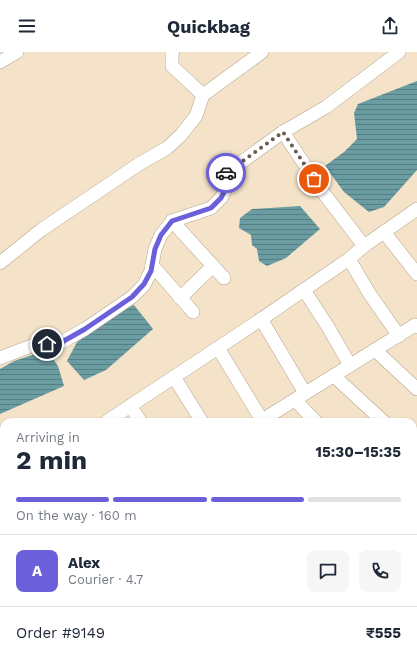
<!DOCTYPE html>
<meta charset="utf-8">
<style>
body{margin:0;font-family:"Work Sans",sans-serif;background:#f6f6f7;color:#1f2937;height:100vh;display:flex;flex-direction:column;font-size:15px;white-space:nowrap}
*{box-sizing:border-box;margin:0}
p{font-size:13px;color:#747a83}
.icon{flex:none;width:22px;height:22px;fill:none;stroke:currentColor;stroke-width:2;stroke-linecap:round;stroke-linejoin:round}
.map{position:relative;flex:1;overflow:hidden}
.details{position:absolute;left:0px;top:366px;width:417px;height:248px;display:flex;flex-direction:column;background:#fff;border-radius:12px 12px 0 0;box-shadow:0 1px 3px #0004}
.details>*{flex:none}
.pin{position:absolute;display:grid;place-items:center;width:34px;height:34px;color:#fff;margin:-17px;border:2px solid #fff;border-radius:50%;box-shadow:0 1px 4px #0007}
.courier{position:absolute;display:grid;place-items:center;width:40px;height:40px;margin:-20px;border:3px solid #6c60da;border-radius:50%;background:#fff;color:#222;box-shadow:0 1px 5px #0007}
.head em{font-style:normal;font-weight:700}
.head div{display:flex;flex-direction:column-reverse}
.head{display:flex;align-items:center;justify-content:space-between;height:68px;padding:0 16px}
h1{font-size:26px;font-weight:700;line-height:30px}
.bar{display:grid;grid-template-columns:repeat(4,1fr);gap:6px 4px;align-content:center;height:48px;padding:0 16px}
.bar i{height:5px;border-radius:3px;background:#e0e1e3}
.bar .current{background:#6c60da}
.bar p{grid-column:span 4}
.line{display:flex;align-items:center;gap:10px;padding:0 16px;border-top:1px solid #e0e1e3}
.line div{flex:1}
.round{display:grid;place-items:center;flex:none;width:42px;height:42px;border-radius:8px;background:#f6f6f7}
header{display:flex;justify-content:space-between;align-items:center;height:52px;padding:0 16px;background:#fff;font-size:18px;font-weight:700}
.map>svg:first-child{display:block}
</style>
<header><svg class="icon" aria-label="menu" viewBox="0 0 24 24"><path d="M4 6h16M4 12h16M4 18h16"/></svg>Quickbag<svg class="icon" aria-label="share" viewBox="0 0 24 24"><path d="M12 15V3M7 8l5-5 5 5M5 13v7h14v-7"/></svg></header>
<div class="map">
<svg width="417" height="614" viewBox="0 0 417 614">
<defs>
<pattern id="water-rules" width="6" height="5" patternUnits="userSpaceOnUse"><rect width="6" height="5" fill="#6b9ca1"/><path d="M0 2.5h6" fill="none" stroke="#577e82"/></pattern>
</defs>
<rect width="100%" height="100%" fill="#f4e3c9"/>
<g fill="#ecd7b7">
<polygon points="4,413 4,485 0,483 0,416"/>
<polygon points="88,610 203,610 197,614 90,614"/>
</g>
<g fill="url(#water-rules)">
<polygon points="417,29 417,118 384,155 369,160 344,140 325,114 344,100 357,87 354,61 358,52"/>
<polygon points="300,154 320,177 286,206 267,214 259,209 257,197 252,193 251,183 239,176 240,166 252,157"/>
<polygon points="134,253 153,277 106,318 84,328 67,309 77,290 123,257"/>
<polygon points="47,298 58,314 64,334 0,362 0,317 14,309"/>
</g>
<polygon fill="#bba090" stroke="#837065" points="4,549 4,610 51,610 54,614 0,614 0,552"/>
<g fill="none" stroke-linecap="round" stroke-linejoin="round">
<g stroke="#b4a48b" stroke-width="14">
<g id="minor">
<polyline points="173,0 172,1 172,14 203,43 262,0"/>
<polyline points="0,10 17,0"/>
<polyline points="283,80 322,139 364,194 417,157"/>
<polyline points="172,169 224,226"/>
<polyline points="384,180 417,222"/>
<polyline points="349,207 369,241 399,284"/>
<polyline points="0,211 41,178 139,112 167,96 181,83 196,64 203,43"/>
<polyline points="152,213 193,260"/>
<polyline points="304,238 328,275 350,313"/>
<polyline points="180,246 213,214"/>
<polyline points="261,267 305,341"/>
<polyline points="218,296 262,368"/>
<polyline points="375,298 417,337"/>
<polyline points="0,306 31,294 62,290 85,277 132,245 144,233 151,219 155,197 161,183 172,169 211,156 221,146 226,136 225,122 283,80 326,55 399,0"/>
<polyline points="334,324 384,370"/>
<polyline points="174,325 202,370"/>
<polyline points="295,348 316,370"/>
<polyline points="130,354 141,370"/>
<polyline points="106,370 257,270 349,207 364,194"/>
<polyline points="259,370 415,273 417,275"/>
<polyline points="0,411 4,408"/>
<polyline points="413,455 417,452"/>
<polyline points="0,487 4,493"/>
<polyline points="413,518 417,514"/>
<polyline points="413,565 415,571 413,577"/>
<polyline points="83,610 86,614"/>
<polyline points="211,610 214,614"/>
<polyline points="278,610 281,614"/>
<polyline points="336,610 339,614"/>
<polyline points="120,614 125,610"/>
<polyline points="171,614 177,610"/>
<polyline points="371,614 376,610"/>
</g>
</g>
<use href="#minor" stroke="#fff" stroke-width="13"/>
</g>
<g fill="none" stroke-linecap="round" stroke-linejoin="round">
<polyline stroke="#685e4f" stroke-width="4" stroke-dasharray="0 7.2" points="226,121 283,80 314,127"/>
<polyline stroke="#6c60da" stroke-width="5" points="47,292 62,290 85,277 132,245 144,232 151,219 155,197 161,183 172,169 211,156 221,146 226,136 226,121"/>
</g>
</svg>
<div class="pin" style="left:314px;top:127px;background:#ea580c"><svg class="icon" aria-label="bag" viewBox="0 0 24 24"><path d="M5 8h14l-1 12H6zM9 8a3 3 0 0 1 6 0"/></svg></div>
<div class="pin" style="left:47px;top:292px;background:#1f2937"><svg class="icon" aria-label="home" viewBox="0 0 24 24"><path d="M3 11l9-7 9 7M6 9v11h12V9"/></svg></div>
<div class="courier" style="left:226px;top:121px"><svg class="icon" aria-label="car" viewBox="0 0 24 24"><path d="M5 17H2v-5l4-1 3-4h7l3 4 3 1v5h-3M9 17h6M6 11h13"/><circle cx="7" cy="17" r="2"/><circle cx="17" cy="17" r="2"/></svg></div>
<section class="details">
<div class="head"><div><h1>2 min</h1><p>Arriving in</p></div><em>15:30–15:35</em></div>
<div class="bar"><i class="current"></i><i class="current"></i><i class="current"></i><i></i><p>On the way · 160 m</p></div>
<div class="line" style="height:72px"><b class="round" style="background:#6c60da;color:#fff">A</b><div><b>Alex</b><p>Courier · 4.7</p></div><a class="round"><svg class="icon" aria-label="chat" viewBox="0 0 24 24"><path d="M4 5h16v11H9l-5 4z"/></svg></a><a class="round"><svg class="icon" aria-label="phone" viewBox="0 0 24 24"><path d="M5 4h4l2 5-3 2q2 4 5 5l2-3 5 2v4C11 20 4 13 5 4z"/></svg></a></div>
<div class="line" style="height:52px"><div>Order #9149</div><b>₹555</b></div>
</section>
</div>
